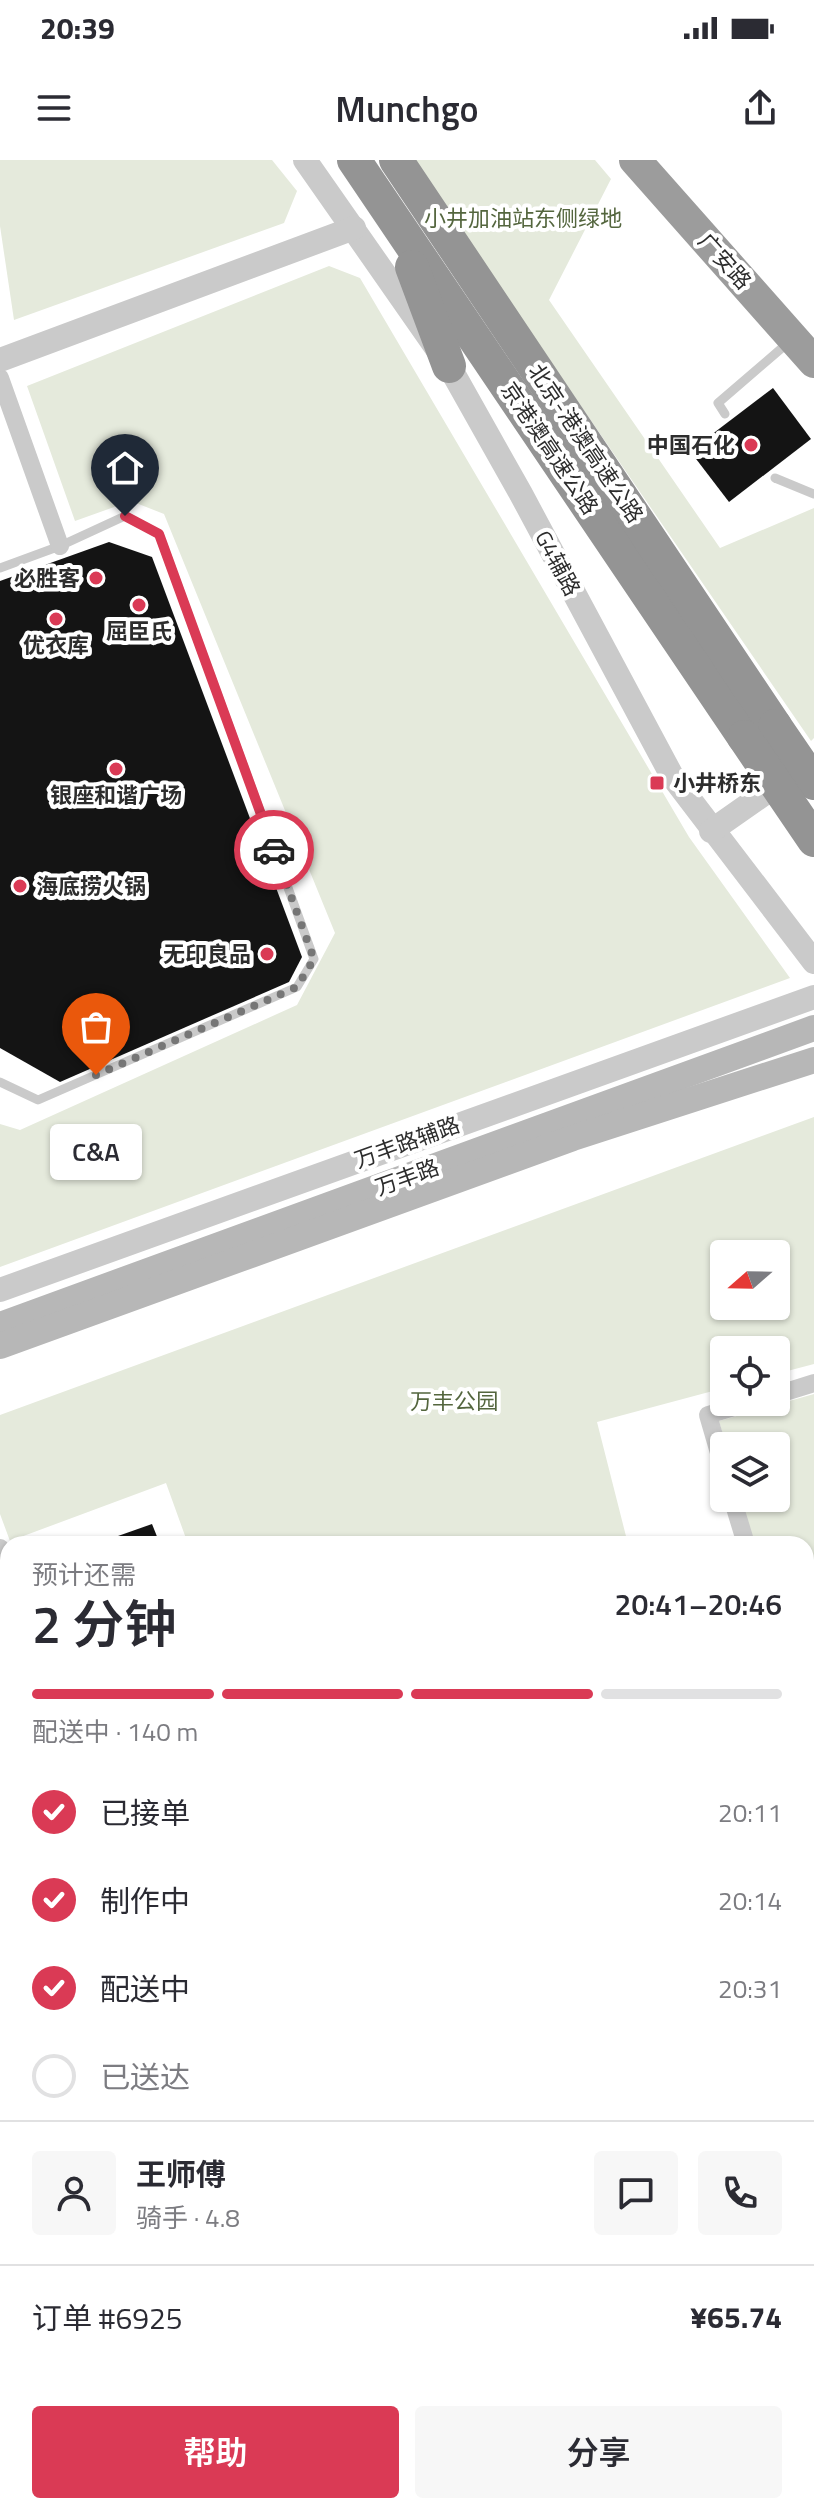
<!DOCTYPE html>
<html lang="zh">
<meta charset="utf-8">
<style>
body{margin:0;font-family:"Titillium Web","Noto Sans SC",sans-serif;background:#f7f7f7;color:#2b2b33;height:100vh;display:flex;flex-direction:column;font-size:30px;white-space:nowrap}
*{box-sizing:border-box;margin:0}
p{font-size:26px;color:#7c7c81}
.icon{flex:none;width:44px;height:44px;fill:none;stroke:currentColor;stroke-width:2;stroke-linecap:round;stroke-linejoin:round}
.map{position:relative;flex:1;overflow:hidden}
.panel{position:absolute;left:0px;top:1376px;width:814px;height:978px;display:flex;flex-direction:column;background:#fff;border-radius:24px 24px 0 0;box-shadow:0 2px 6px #0004}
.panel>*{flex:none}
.needle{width:52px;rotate:250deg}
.buttons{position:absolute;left:710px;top:1080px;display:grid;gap:16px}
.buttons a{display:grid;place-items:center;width:80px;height:80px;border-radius:8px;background:#fff;box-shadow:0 2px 6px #0004;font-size:40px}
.pin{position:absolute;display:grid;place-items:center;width:68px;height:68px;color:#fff;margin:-82px -34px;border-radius:50% 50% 50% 0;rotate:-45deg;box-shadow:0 0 8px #0007}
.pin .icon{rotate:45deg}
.courier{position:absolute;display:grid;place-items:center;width:80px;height:80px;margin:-40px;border:6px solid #da3a55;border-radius:50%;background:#fff;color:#222;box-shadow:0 2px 10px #0007}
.bubble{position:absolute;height:56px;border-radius:8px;background:#fff;box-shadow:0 2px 6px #0004;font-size:26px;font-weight:600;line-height:56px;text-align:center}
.overview em{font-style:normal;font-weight:600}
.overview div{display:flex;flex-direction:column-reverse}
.overview{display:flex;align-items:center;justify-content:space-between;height:136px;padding:0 32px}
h1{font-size:52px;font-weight:600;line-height:60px}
.bar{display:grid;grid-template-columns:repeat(4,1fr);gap:12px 8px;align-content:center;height:96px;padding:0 32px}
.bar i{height:10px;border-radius:6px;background:#e1e1e2}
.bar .selected{background:#da3a55}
.bar p{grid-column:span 4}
.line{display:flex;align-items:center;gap:20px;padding:0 32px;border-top:2px solid #e1e1e2}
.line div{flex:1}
.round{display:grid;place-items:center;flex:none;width:84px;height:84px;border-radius:8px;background:#f7f7f7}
ol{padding:0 32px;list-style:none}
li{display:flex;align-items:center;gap:24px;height:88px}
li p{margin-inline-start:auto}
li .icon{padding:8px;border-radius:50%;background:#da3a55;color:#fff;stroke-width:4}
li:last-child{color:#7c7c81}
li i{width:44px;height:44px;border:4px solid #e1e1e2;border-radius:50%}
.cta{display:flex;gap:16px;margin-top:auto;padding:16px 32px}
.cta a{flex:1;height:92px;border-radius:8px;background:#da3a55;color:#fff;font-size:32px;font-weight:600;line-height:92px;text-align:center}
.cta a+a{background:#f7f7f7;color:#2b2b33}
.status{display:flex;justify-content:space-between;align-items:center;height:56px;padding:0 40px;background:#fff;direction:ltr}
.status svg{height:22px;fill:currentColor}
header{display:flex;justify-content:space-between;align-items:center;height:104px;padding:0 32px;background:#fff;font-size:36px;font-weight:600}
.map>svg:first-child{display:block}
</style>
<div class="status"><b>20:39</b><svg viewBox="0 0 49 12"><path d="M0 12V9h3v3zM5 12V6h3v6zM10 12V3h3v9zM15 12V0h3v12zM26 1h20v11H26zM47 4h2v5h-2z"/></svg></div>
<header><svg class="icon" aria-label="menu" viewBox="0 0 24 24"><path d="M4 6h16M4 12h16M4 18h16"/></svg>Munchgo<svg class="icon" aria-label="share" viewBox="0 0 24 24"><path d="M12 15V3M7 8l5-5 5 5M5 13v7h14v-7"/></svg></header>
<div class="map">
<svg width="814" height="2353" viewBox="0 0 814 2353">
<rect width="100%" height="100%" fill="#fff"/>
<g fill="#e5eadc" fill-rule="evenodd">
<polygon points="0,0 272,0 297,31 284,63 14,160 0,66"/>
<polygon points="412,0 595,0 611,19 549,140 720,388 814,348 814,578 811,581"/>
<polygon points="329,106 360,118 689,677 790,818 0,1107 0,964 20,970 297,845 335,773 164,354 131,341 75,361 27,226"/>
<path d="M814,957V1204L776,1214V1190H724V1228L597,1262L628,1384H188L166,1323L10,1381L0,1354V1255ZM724,1094H776V1146H724Z"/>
<polygon points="814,1234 814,1597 806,1569 806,1384 754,1384 741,1338 776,1338 776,1286 726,1286 719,1261"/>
<polygon points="810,1639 814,1652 814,2353 664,2353 662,2346 806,2346 806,1640"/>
<polygon points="0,1707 8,1707 8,2346 428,2346 431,2353 0,2353"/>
<polygon points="523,2346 616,2346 619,2353 525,2353"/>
</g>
<g fill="#141414">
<polygon points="773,228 811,279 729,342 690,291"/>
<polygon points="109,382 152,397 302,797 289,822 60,922 0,888 0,421"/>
<polygon points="152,1364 160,1384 101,1384 101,1382"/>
</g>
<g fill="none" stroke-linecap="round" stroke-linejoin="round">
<g stroke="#cacaca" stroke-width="9">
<polyline points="725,254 718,243 790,181"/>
<polyline points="775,318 814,334"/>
<polyline points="0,408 60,386 125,356 159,374 314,799 297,827 38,940 0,922"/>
<polyline points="478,2346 481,2353"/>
</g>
<g stroke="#cacaca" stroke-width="18">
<polyline points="0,218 60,386"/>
<polyline points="776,1235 814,1223"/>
<polyline points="724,1310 708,1255 751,1242"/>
<polyline points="732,1338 746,1384"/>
<polyline points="0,1388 8,1410"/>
<polyline points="0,1590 8,1587"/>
<polyline points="806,1593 814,1621"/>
<polyline points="0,1917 8,1906"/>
</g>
<g stroke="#cacaca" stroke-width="24">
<polyline points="305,0 449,206 521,334 672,616 814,802"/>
<polyline points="0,200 354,68"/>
<polyline points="711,671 788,617"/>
<polyline points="0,1130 814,837"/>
<polyline points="0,1812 8,1816"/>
<polyline points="806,2218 814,2222"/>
</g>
<g stroke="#b7b7b7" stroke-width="26">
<polyline points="0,1165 814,868"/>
<polyline points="0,1186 573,978 814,900"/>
</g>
<polyline stroke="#9c9c9c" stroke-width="32" points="635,0 814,202"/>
<g stroke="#949494" stroke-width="34">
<polyline points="354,0 744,577"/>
<polyline points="396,0 775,566"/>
<polyline points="412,107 449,206"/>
</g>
<g stroke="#949494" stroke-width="34">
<polyline points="775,566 814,623"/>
<polyline points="744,577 814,680"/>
</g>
</g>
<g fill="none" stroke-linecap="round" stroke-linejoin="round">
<polyline stroke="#767676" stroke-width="8" stroke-dasharray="0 14.4" points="96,915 297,827 314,799 274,690"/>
<polyline stroke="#da3a55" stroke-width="10" points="125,356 159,374 274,690"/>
</g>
<g fill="#da3a55" stroke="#fff" stroke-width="3">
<circle cx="751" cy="285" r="8"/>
<circle cx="96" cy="418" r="8"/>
<circle cx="139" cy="445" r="8"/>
<circle cx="56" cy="459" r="8"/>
<circle cx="116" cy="609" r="8"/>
<rect x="649" y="615" width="16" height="16" rx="4"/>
<circle cx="20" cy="726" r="8"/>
<circle cx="267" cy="794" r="8"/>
</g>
<g text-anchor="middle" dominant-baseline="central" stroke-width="8" stroke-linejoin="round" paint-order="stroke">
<g font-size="22" fill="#54663e" stroke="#fff">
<text x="523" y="58">小井加油站东侧绿地</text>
<text x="454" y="1241">万丰公园</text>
</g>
<g font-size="22" fill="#2d2d2d" stroke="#fff">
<text transform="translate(725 101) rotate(48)">广安路</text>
<text transform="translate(586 283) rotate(56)">北京-港澳高速公路</text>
<text transform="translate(550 288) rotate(56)">京港澳高速公路</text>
<text transform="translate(558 403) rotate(62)">G4辅路</text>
<text transform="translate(407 982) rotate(-20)">万丰路辅路</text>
<text transform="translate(407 1017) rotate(-20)">万丰路</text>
</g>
<g font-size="22" font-weight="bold" fill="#2d2d2d" stroke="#fff" text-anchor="end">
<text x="735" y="285">中国石化</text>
<text x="80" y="418">必胜客</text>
<text x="139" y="471" text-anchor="middle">屈臣氏</text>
<text x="56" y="485" text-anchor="middle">优衣库</text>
<text x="673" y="623" text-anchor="start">小井桥东</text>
<text x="116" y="635" text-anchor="middle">银座和谐广场</text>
<text x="36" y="726" text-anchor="start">海底捞火锅</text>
<text x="251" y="794">无印良品</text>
</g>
</g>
</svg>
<div class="buttons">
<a><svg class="needle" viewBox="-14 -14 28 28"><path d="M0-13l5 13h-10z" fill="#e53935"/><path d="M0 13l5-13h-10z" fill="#7c7c81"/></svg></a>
<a><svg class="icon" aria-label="locate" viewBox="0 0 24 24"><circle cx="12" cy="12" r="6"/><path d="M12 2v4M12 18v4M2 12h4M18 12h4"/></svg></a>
<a><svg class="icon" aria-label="layers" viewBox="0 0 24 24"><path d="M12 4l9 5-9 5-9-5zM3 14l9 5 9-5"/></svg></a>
</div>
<div class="pin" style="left:96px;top:915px;background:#ea580c"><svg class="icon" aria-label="bag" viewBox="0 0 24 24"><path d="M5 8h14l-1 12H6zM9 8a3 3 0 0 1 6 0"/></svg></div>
<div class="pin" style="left:125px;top:356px;background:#1f2937"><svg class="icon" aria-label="home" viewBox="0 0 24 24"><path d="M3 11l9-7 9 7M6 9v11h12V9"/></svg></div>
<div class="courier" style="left:274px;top:690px"><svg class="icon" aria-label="car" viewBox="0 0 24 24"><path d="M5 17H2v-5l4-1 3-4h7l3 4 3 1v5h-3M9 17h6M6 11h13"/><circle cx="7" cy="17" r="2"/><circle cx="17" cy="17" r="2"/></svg></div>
<div class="bubble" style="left:50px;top:964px;width:92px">C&amp;A</div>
<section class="panel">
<div class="overview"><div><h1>2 分钟</h1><p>预计还需</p></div><em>20:41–20:46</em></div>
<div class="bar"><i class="selected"></i><i class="selected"></i><i class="selected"></i><i></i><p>配送中 · 140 m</p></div>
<ol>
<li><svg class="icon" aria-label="check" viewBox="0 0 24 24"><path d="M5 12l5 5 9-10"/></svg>已接单<p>20:11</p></li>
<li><svg class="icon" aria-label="check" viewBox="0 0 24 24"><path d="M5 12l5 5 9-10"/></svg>制作中<p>20:14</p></li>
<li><svg class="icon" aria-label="check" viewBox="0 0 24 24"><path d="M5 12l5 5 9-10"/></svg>配送中<p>20:31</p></li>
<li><i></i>已送达</li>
</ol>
<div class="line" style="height:144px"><a class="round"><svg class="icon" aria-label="person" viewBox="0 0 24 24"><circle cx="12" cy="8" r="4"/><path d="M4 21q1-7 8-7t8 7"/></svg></a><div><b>王师傅</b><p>骑手 · 4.8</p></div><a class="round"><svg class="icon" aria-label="chat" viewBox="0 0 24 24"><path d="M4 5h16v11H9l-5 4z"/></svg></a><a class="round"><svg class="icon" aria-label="phone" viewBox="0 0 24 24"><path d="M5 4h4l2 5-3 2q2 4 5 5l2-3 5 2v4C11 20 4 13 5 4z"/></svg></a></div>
<div class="line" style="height:104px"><div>订单 #6925</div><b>¥65.74</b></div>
<div class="cta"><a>帮助</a><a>分享</a></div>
</section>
</div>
